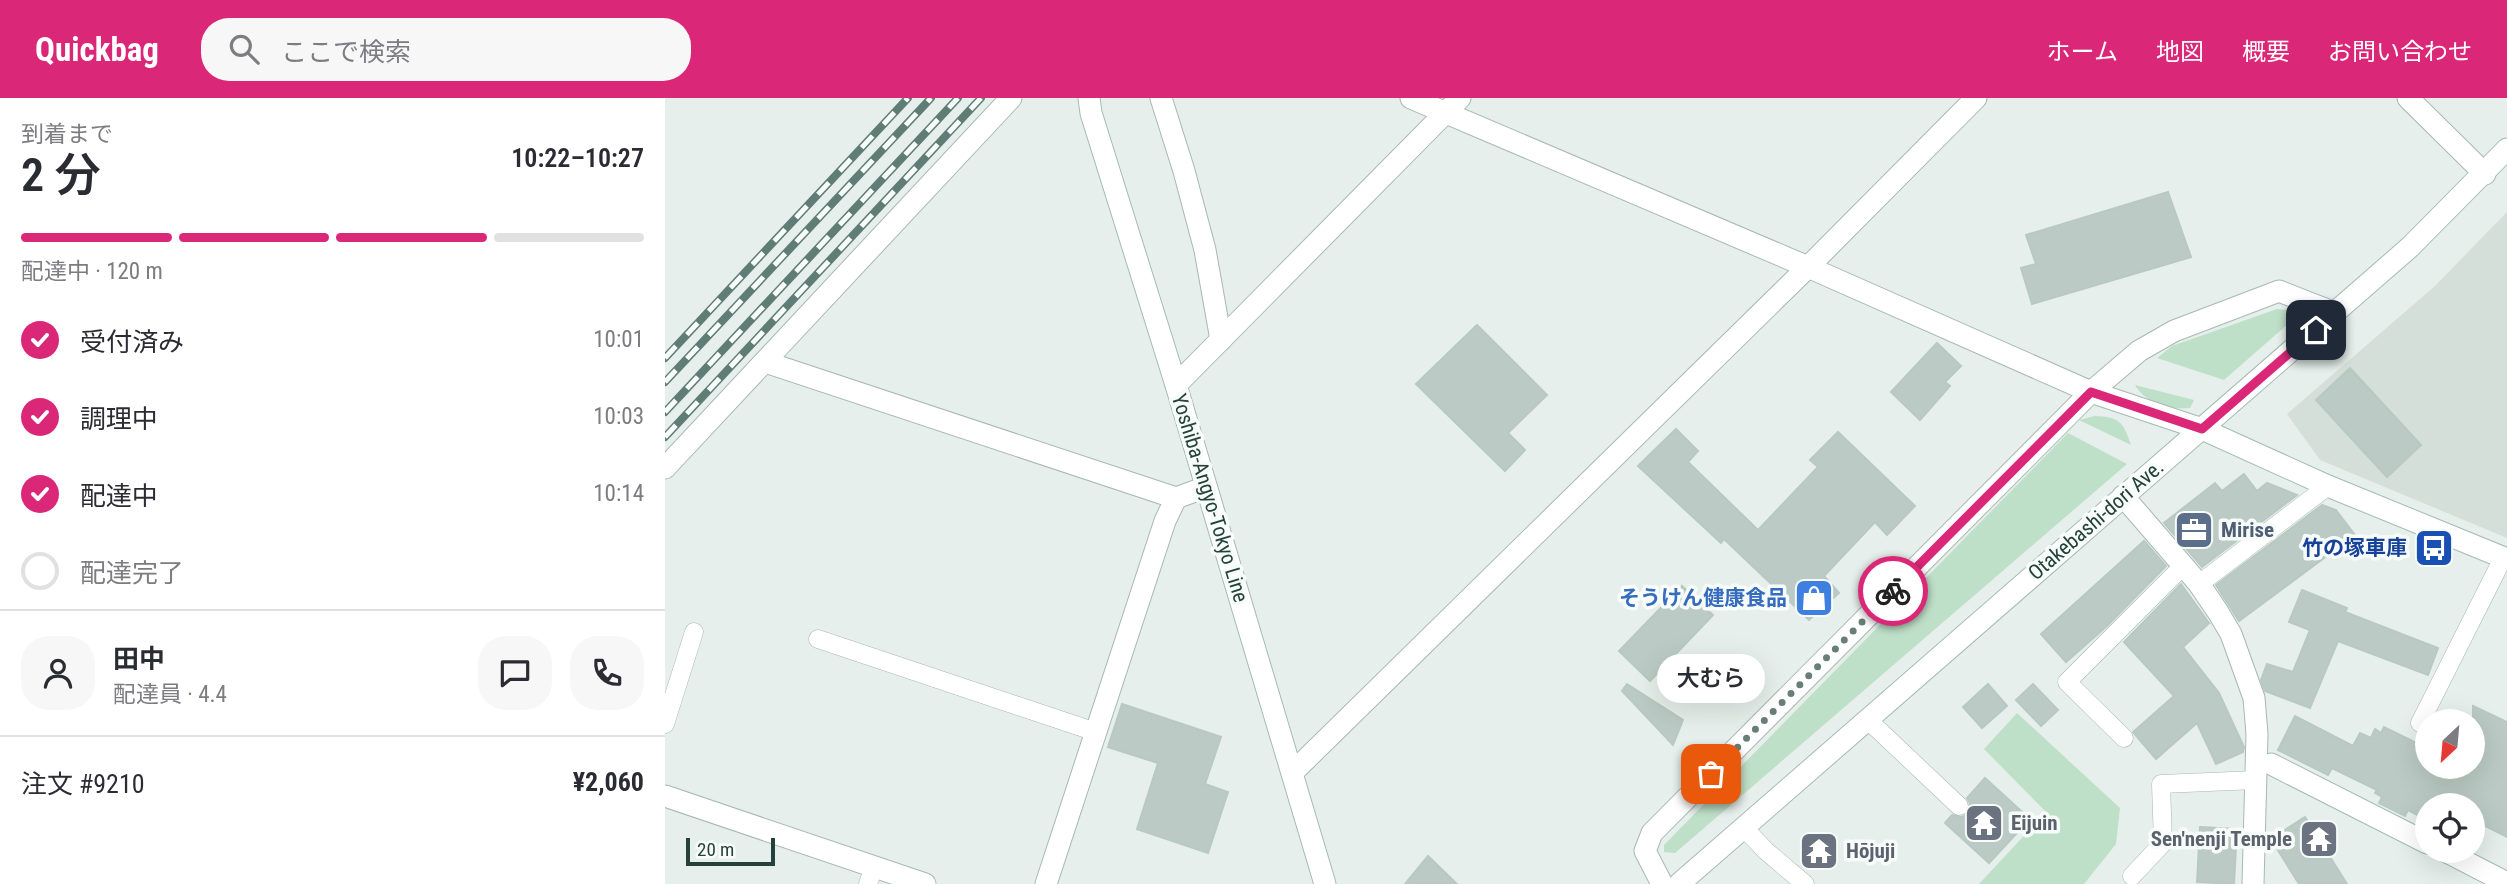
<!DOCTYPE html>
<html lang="ja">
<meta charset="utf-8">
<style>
body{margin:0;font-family:"Roboto Condensed","Noto Sans JP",sans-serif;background:#f7f7f7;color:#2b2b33;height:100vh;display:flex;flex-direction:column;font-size:26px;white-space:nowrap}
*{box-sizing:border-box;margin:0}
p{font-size:23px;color:#7c7c81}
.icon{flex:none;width:38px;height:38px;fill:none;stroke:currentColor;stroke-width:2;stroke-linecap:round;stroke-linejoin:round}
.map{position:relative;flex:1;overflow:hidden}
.side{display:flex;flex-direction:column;background:#fff;width:665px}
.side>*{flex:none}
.needle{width:46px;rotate:206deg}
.controls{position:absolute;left:1750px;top:611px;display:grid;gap:14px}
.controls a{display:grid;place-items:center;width:70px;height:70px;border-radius:50%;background:#fff;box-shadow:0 7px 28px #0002;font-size:35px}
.scale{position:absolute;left:21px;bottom:18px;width:89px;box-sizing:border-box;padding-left:7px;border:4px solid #24423a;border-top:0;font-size:19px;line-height:24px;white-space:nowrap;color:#24423a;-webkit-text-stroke:5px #f7fbf9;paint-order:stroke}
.pin{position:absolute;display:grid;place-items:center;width:60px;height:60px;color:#fff;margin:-30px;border-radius:14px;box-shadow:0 4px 10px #0006}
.courier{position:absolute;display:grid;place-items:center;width:70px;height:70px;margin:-35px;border:5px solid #db2777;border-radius:50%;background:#fff;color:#222;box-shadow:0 2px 9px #0007}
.bubble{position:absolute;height:49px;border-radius:24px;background:#fff;box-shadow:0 7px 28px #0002;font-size:23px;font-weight:600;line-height:49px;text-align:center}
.head em{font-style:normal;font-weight:600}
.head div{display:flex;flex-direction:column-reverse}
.head{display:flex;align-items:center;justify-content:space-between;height:119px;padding:0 21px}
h1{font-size:46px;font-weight:600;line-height:52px}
.bar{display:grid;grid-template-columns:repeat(4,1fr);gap:10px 7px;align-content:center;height:84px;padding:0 21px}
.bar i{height:9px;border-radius:5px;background:#e1e1e2}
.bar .selected{background:#db2777}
.bar p{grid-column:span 4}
.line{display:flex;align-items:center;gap:18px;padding:0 21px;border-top:2px solid #e1e1e2}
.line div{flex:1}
.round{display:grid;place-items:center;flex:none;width:74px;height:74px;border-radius:28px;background:#f7f7f7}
ol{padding:0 21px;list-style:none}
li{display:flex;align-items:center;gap:21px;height:77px}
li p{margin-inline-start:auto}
li .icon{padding:7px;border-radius:50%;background:#db2777;color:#fff;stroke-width:4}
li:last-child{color:#7c7c81}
li i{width:38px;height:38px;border:4px solid #e1e1e2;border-radius:50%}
header{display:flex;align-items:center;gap:42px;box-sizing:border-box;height:98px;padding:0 35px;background:#db2777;color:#fff}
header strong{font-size:33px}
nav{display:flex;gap:38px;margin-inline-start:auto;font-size:24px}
.search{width:490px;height:63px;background:#f7f7f7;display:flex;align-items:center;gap:18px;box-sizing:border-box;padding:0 24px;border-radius:28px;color:#7c7c81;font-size:26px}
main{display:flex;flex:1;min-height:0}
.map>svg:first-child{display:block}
</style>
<header>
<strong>Quickbag</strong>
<div class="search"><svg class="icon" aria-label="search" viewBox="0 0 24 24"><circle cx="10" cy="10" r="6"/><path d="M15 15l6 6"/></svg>ここで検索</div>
<nav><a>ホーム</a><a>地図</a><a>概要</a><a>お問い合わせ</a></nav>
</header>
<main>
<section class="side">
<div class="head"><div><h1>2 分</h1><p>到着まで</p></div><em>10:22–10:27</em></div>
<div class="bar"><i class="selected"></i><i class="selected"></i><i class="selected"></i><i></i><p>配達中 · 120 m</p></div>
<ol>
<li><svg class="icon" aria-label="check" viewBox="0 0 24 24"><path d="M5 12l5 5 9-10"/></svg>受付済み<p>10:01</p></li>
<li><svg class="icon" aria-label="check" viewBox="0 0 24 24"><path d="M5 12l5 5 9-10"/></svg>調理中<p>10:03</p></li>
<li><svg class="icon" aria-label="check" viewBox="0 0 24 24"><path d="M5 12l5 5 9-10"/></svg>配達中<p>10:14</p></li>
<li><i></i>配達完了</li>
</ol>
<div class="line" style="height:126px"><a class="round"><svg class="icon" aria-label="person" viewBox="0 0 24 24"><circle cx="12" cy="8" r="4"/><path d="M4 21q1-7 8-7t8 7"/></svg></a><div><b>田中</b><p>配達員 · 4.4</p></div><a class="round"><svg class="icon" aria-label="chat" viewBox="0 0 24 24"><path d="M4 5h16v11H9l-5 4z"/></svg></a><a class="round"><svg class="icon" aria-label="phone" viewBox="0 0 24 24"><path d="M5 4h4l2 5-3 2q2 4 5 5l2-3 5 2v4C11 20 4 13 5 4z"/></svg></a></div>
<div class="line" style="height:91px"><div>注文 #9210</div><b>¥2,060</b></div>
</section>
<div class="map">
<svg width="1842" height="786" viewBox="0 0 1842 786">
<rect width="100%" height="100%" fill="#e6efeb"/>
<polygon fill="#d4dfda" points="1842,114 1842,440 1655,362 1622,316 1770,188"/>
<g fill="#bfe0c8">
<polygon points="1612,211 1622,212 1624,225 1559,282 1492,260 1507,248"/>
<path d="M1470,287L1529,302L1525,310C1505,312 1480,305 1470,287Z"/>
<path d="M1430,318C1455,319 1458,324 1466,347L1414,322Z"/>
<polygon points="1403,335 1462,366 1010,755 999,754 999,747"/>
<polygon points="1352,615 1455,710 1451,746 1419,786 1314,786 1381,714 1319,651"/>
</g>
<g fill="#bbcac4" stroke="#b8c9c2" stroke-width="2">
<polygon points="1503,94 1526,159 1367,206 1356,170 1371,166 1361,137"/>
<polygon points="812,227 882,297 843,335 860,352 840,373 751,286"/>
<polygon points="1272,245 1296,268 1280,284 1285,288 1255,322 1226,294"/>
<polygon points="1685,270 1756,347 1722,379 1651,302"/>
<polygon points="1011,331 1033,353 1023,364 1093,432 1153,369 1145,362 1173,334 1250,408 1222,437 1210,424 1159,478 1174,495 1144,522 1059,441 1056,445 973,368"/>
<polygon points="1579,376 1592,393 1602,385 1632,397 1537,469 1499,425 1550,385 1557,393"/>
<polygon points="1657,407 1671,412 1690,437 1574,523 1551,487"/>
<polygon points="1479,443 1501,468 1443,527 1401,564 1376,536"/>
<polygon points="1516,486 1544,525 1518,549 1554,595 1579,649 1578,654 1551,666 1532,625 1491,661 1468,634 1509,598 1459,544"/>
<polygon points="1017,488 1048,517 985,583 954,553"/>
<polygon points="1637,492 1682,510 1680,514 1773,550 1763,577 1673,543 1645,610 1600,593 1596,582 1602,566 1628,574 1645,532 1624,524"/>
<polygon points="962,586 1018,622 1008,647 957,593"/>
<polygon points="1323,586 1342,608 1317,630 1298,609"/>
<polygon points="1368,586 1393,612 1376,628 1351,602"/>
<polygon points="457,606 556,639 540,686 563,694 543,755 472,731 493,665 443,649"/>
<polygon points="1808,608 1842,624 1842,739 1808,722 1808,707 1762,707 1762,722 1743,712 1740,718 1714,705 1717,699 1710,695 1712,692 1667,670 1663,677 1613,652 1630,618 1688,648 1695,635 1706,640 1710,631 1716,635 1719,629 1762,650 1762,668 1808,668"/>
<polygon points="1320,680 1365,721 1324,765 1280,725 1287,717 1297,719 1303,715 1305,705 1302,700"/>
<polygon points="1640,719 1682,786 1634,786 1606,741"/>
<polygon points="1535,729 1572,731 1569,786 1532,784"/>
<polygon points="763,758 792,786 740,786"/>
</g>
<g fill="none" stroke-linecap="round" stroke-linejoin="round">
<g stroke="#a8b8b2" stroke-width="19">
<g id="lane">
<polyline points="1534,486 1663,388"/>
<polyline points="153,541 431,634"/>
<polyline points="1203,622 1294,708"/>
<polyline points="1755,625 1838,460"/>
<polyline points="0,626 29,534"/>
<polyline points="1459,640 1402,584 1518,468"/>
<polyline points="1079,730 1101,753 1140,786"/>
<polyline points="1467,778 1498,745 1496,686 1591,682"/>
<polyline points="203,786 209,769"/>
</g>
</g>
<g stroke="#a8b8b2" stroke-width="23">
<g id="street">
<polyline points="496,0 519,73 540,152 556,242"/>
<polyline points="746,0 1143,169 1426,294 1537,331"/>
<polyline points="1743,0 1820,76"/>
<polyline points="100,264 511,400"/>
<polyline points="511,287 795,0"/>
<polyline points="0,370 346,0"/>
<polyline points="1458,398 1534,486 1553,514 1566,536 1589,600 1592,636 1588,786"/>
<polyline points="627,675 1143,169 1311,0"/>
<polyline points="0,698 260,786"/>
<polyline points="381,786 500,423 511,400 541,389"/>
<polyline points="997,786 980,753 987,735 1426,294 1474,253 1509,233 1614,193 1670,215"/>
</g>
</g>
<g stroke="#a4bbb3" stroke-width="23">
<g id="secondary">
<polyline points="424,0 426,15 511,287 660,786"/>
<polyline points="1537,331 1663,388 1842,461"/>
<polyline points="1606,666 1762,745"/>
<polyline points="1778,752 1842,785"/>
<polyline points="1014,786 1745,149 1842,51"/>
</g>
</g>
<use href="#lane" stroke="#fff" stroke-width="18"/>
<use href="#street" stroke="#fff" stroke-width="21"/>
<use href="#secondary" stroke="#fff" stroke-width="21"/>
<g stroke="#5f7d75" stroke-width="8">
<g id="rail">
<polyline points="0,260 243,0"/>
<polyline points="0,284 266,0"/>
<polyline points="0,314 293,0"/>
<polyline points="0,339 316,0"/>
</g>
</g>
<use href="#rail" stroke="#f7fbf9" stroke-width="5" stroke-dasharray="16" stroke-linecap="butt"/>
</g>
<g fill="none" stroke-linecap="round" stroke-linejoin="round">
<polyline stroke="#687f78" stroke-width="7" stroke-dasharray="0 12.6" points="1046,676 1228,493"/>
<polyline stroke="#db2777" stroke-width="9" points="1228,493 1426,294 1537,331 1651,232"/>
</g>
<defs>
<g id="office-square" transform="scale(2.0125)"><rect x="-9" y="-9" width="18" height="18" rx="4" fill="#5c6f8a" stroke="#f7fbf9"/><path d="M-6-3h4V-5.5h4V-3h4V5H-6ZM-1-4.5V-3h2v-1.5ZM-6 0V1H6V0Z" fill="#fff"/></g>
<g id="bus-square" transform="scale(2.0125)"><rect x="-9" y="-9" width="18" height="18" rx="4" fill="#1a4fb4" stroke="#f7fbf9"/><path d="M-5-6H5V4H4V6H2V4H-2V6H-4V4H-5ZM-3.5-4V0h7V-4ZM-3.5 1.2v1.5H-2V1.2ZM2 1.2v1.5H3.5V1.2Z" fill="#fff"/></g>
<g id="shop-square" transform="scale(2.0125)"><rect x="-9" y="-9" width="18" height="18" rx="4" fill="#3f7fe0" stroke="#f7fbf9"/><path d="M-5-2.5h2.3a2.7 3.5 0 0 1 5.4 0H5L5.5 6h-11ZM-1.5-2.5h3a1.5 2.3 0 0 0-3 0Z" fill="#fff"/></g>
<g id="temple-square" transform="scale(2.0125)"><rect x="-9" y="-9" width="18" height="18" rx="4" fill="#6b7280" stroke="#f7fbf9"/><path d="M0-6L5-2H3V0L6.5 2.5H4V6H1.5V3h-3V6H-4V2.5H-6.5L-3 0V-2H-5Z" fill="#fff"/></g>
</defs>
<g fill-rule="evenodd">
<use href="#office-square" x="1529" y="432"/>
<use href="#bus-square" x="1769" y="450"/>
<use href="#shop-square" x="1149" y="500"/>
<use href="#temple-square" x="1319" y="725"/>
<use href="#temple-square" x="1654" y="741"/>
<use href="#temple-square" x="1154" y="753"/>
</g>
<g text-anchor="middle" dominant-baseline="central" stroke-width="7" stroke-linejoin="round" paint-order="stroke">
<g font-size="21" fill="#24423a" stroke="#f7fbf9">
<text transform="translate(545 400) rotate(73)">Yoshiba-Angyo-Tokyo Line</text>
<text transform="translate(1431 422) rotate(-41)">Otakebashi-dori Ave.</text>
</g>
<g font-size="21" font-weight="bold" fill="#4e5e75" stroke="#f7fbf9" text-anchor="start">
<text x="1556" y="432">Mirise</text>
</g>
<g font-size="21" font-weight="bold" fill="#164399" stroke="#f7fbf9" text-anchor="end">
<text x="1742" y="450">竹の塚車庫</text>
</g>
<g font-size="21" font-weight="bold" fill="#366cbe" stroke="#f7fbf9" text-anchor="end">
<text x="1122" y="500">そうけん健康食品</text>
</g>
<g font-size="21" font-weight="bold" fill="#5b616d" stroke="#f7fbf9" text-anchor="start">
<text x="1346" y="725">Eijuin</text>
<text x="1627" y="741" text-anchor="end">Sen'nenji Temple</text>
<text x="1181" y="753">Hōjuji</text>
</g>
</g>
</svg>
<div class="controls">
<a><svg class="needle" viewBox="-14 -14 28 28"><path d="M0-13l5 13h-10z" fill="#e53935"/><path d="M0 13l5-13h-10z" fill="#7c7c81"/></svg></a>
<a><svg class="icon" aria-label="locate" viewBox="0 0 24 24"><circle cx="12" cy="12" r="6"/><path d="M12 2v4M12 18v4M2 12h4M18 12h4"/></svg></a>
</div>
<div class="scale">20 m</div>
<div class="pin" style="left:1046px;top:676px;background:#ea580c"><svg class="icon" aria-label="bag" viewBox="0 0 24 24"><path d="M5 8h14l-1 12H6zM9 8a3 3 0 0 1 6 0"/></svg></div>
<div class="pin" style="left:1651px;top:232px;background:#1f2937"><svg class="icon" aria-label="home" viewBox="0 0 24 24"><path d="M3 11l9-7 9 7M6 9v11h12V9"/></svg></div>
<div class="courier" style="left:1228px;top:493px"><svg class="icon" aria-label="bike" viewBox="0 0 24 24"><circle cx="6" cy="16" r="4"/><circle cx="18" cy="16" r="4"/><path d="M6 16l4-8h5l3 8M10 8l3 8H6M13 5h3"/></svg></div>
<div class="bubble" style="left:992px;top:556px;width:108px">大むら</div>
</div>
</main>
